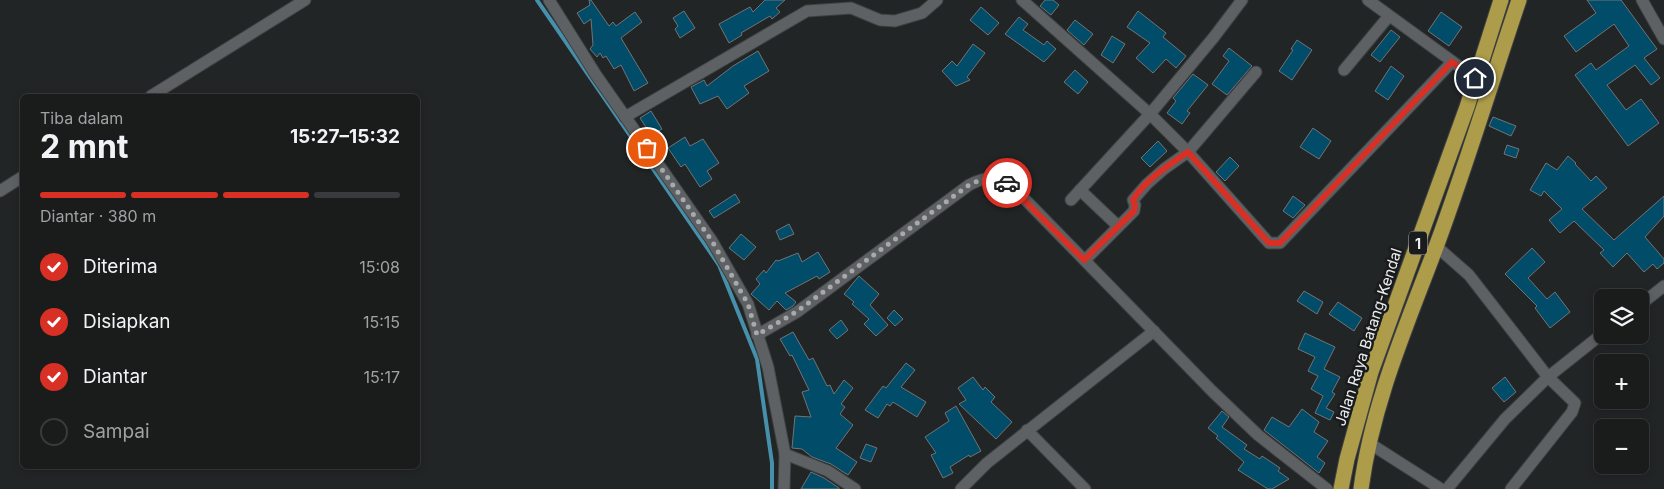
<!DOCTYPE html>
<html lang="id">
<meta charset="utf-8">
<style>
body{margin:0;font-family:Inter,sans-serif;background:#272929;color:#f1f3f6;height:100vh;display:flex;flex-direction:column;font-size:19px;white-space:nowrap}
*{box-sizing:border-box;margin:0}
p{font-size:16px;color:#9fa1a3}
.icon{flex:none;width:28px;height:28px;fill:none;stroke:currentColor;stroke-width:2;stroke-linecap:round;stroke-linejoin:round}
.map{position:relative;flex:1;overflow:hidden}
.panel{position:absolute;left:20px;top:94px;width:400px;height:375px;display:flex;flex-direction:column;background:#1a1c1c;border-radius:8px;box-shadow:0 2px 8px #0003,0 0 0 1px #383a3b}
.panel>*{flex:none}
.fabs{position:absolute;left:1594px;top:289px;display:grid;gap:10px}
.fabs a{display:grid;place-items:center;width:55px;height:55px;border-radius:8px;background:#1a1c1c;box-shadow:0 2px 8px #0003,0 0 0 1px #383a3b;font-size:25px}
.pin{position:absolute;display:grid;place-items:center;width:42px;height:42px;color:#fff;margin:-21px;border:2px solid #fff;border-radius:50%;box-shadow:0 1px 5px #0007}
.courier{position:absolute;display:grid;place-items:center;width:50px;height:50px;margin:-25px;border:4px solid #d93025;border-radius:50%;background:#fff;color:#222;box-shadow:0 1px 6px #0007}
.head em{font-style:normal;font-weight:700}
.head div{display:flex;flex-direction:column-reverse}
.head{display:flex;align-items:center;justify-content:space-between;height:85px;padding:0 20px}
h1{font-size:32px;font-weight:700;line-height:38px}
.bar{display:grid;grid-template-columns:repeat(4,1fr);gap:8px 5px;align-content:center;height:60px;padding:0 20px}
.bar i{height:6px;border-radius:4px;background:#383a3b}
.bar .active{background:#d93025}
.bar p{grid-column:span 4}
ol{padding:0 20px;list-style:none}
li{display:flex;align-items:center;gap:15px;height:55px}
li p{margin-inline-start:auto}
li .icon{padding:5px;border-radius:50%;background:#d93025;color:#fff;stroke-width:4}
li:last-child{color:#9fa1a3}
li i{width:28px;height:28px;border:2px solid #383a3b;border-radius:50%}
.map>svg:first-child{display:block}
</style>
<div class="map">
<svg width="1664" height="489" viewBox="0 0 1664 489">
<rect width="100%" height="100%" fill="#222526"/>
<g fill="none" stroke-linecap="round" stroke-linejoin="round">
<polyline stroke="#4790ab" stroke-width="4" points="537,0 719,265 757,359 772,463 772,489"/>
</g>
<g fill="#014c68" stroke="#717476">
<polygon points="589,0 591,0 609,26 613,22 616,26 635,12 642,22 621,38 648,83 634,91 621,65 614,69 606,56 603,58 600,53 597,57 590,49 593,45 591,19 584,24 577,13 590,5"/>
<polygon points="765,0 785,0 776,8 780,12 772,19 770,16 741,33 742,35 729,43 719,24 750,7 753,12"/>
<polygon points="1045,0 1053,0 1059,5 1051,15 1040,6"/>
<polygon points="1587,0 1621,0 1657,49 1644,58 1660,78 1651,85 1635,65 1607,85 1626,110 1641,99 1659,123 1628,146 1575,75 1591,63 1596,70 1629,46 1614,24 1576,52 1564,36 1596,13"/>
<polygon points="981,7 999,23 988,35 970,20"/>
<polygon points="684,11 695,28 680,38 675,29 678,26 673,18"/>
<polygon points="1138,11 1166,33 1163,37 1186,56 1176,68 1166,59 1153,73 1136,58 1150,43 1127,27"/>
<polygon points="1441,12 1462,27 1449,46 1428,31"/>
<polygon points="1019,17 1028,24 1023,30 1044,45 1047,41 1056,49 1044,62 1005,34"/>
<polygon points="1075,20 1093,34 1084,45 1067,30"/>
<polygon points="1391,30 1400,37 1380,62 1371,55"/>
<polygon points="1112,36 1125,44 1113,63 1101,55"/>
<polygon points="1297,40 1312,50 1292,80 1279,71 1293,50 1291,49"/>
<polygon points="973,44 985,53 967,77 970,80 956,86 942,71 952,61 957,66"/>
<polygon points="1229,48 1252,66 1227,95 1212,84 1229,61 1223,56"/>
<polygon points="758,51 769,71 744,86 749,93 727,109 718,96 700,104 691,87 704,80 707,86 733,66"/>
<polygon points="1391,66 1404,76 1388,100 1375,91"/>
<polygon points="1075,70 1088,82 1078,94 1064,82"/>
<polygon points="1193,74 1208,85 1187,111 1190,113 1182,124 1167,113 1176,101 1173,98"/>
<polygon points="651,111 662,129 651,135 640,118"/>
<polygon points="1493,117 1516,126 1511,136 1489,126"/>
<polygon points="1313,128 1331,141 1319,159 1300,147"/>
<polygon points="685,137 690,146 703,139 719,163 707,171 712,179 700,187 685,164 681,167 668,148"/>
<polygon points="1158,141 1167,151 1150,167 1141,158"/>
<polygon points="1507,145 1519,149 1516,158 1504,154"/>
<polygon points="1568,156 1576,163 1575,164 1591,181 1596,176 1607,188 1582,209 1614,240 1664,196 1664,216 1645,237 1664,259 1664,263 1657,269 1653,264 1644,272 1627,253 1613,267 1600,253 1604,250 1574,221 1560,233 1549,220 1562,209 1544,191 1541,196 1530,190 1546,163 1557,170"/>
<polygon points="1230,157 1239,166 1225,181 1216,172"/>
<polygon points="735,194 740,202 714,218 709,211"/>
<polygon points="1293,196 1305,205 1293,218 1283,211"/>
<polygon points="789,224 794,234 780,240 776,231"/>
<polygon points="741,234 756,247 744,260 729,248"/>
<polygon points="1532,248 1545,262 1528,278 1547,299 1555,292 1570,312 1550,328 1535,308 1537,306 1505,274"/>
<polygon points="818,252 830,272 819,279 817,276 785,293 796,302 793,306 786,310 777,301 769,310 751,294 760,284 756,279 764,270 766,273 776,260 778,261 798,253 802,262"/>
<polygon points="859,276 879,294 870,305 888,325 876,336 864,324 869,319 852,304 854,302 844,294"/>
<polygon points="1304,291 1323,302 1317,314 1297,301"/>
<polygon points="1338,302 1362,318 1354,331 1329,314"/>
<polygon points="894,310 903,319 895,326 887,318"/>
<polygon points="841,320 848,330 837,339 829,330"/>
<polygon points="793,332 809,360 813,358 827,386 830,385 834,394 844,380 853,388 841,404 845,407 840,414 853,425 836,448 857,462 848,475 831,464 812,457 802,449 792,448 795,416 811,417 802,392 809,390 792,355 790,356 780,339"/>
<polygon points="1305,333 1335,347 1324,369 1340,377 1332,392 1335,394 1326,408 1334,412 1330,420 1315,413 1323,396 1311,389 1318,376 1308,371 1315,357 1298,349"/>
<polygon points="906,363 915,370 901,387 926,402 917,417 893,402 890,406 887,404 878,418 865,410 883,386 886,388"/>
<polygon points="973,377 983,390 985,387 995,397 991,402 1012,422 996,439 959,404 966,400 958,388"/>
<polygon points="1505,377 1516,392 1504,402 1492,388"/>
<polygon points="956,406 981,451 970,457 969,455 950,467 953,473 943,478 931,455 936,453 925,437 949,421 945,413"/>
<polygon points="1302,409 1319,422 1314,432 1328,441 1317,457 1325,463 1319,473 1264,430 1272,417 1289,427"/>
<polygon points="1222,411 1229,417 1222,427 1247,445 1244,449 1260,459 1262,456 1280,468 1278,471 1289,479 1272,489 1268,489 1238,470 1244,462 1216,438 1218,436 1208,428"/>
<polygon points="866,444 877,448 871,462 860,458"/>
<polygon points="811,472 824,478 839,488 839,489 801,489"/>
</g>
<g fill="none" stroke-linecap="round" stroke-linejoin="round">
<g stroke="#3e4041" stroke-width="13">
<g id="minor">
<polyline points="549,0 596,75 712,241 748,304 768,367 785,454 784,489"/>
<polyline points="1022,0 1150,114 1188,152 1269,243 1280,243 1452,62"/>
<polyline points="1368,0 1475,78"/>
<polyline points="1642,0 1664,39"/>
<polyline points="1344,70 1389,16"/>
<polyline points="151,96 305,0"/>
<polyline points="625,117 807,11 851,8 880,20 895,21 922,13 937,0"/>
<polyline points="1080,190 1118,226"/>
<polyline points="0,191 22,177"/>
<polyline points="1071,200 1150,114 1214,37 1242,0"/>
<polyline points="1436,246 1469,275 1548,377 1575,403 1572,412 1511,489"/>
<polyline points="1085,260 1134,211 1135,205 1133,200 1147,184 1164,169 1188,152 1256,72"/>
<polyline points="1640,305 1664,286"/>
<path d="M757,335L797,312L969,185C987,176 995,175 1012,186L1212,391L1258,435L1327,489"/>
<polyline points="1027,430 1085,489"/>
<polyline points="1369,443 1441,489"/>
<polyline points="785,454 828,471 855,489"/>
<polyline points="961,489 987,463 1154,331"/>
<polyline points="1447,489 1505,419 1548,377 1602,334"/>
</g>
</g>
<g stroke="#3e4041" stroke-width="17">
<g id="highway">
<polyline points="1341,489 1347,459 1371,372 1467,107 1501,0"/>
<path d="M1361,489C1372,404 1406,327 1436,247C1466,166 1491,83 1519,0"/>
</g>
</g>
<use href="#minor" stroke="#5e6163" stroke-width="11"/>
<use href="#highway" stroke="#ad9c4a" stroke-width="15"/>
</g>
<g fill="none" stroke-linecap="round" stroke-linejoin="round">
<path stroke="#a7a9aa" stroke-width="5" stroke-dasharray="0 9" d="M647,148L712,241L748,304L757,335L796,312L969,185C982,179 994,174 1007,183"/>
<path stroke="#d93025" stroke-width="6" d="M1007,183L1084,260L1134,211L1135,205L1133,200C1145,180 1169,165 1188,152L1269,243H1280L1452,62L1475,78"/>
</g>
<g text-anchor="middle" dominant-baseline="central" stroke-width="5" stroke-linejoin="round" paint-order="stroke">
<rect fill="#191b1d" stroke="#aeb0b1" stroke-width="1" x="1409" y="231.5" width="18" height="23" rx="4"/>
<g font-size="14" font-weight="bold" fill="#eef0f1">
<text x="1418" y="243">1</text>
</g>
<g font-size="15" fill="#eef0f1" stroke="#191b1d">
<text transform="translate(1368 337) rotate(-72)">Jalan Raya Batang-Kendal</text>
</g>
</g>
</svg>
<div class="fabs">
<a><svg class="icon" aria-label="layers" viewBox="0 0 24 24"><path d="M12 4l9 5-9 5-9-5zM3 14l9 5 9-5"/></svg></a>
<a>+</a>
<a>−</a>
</div>
<div class="pin" style="left:647px;top:148px;background:#ea580c"><svg class="icon" aria-label="bag" viewBox="0 0 24 24"><path d="M5 8h14l-1 12H6zM9 8a3 3 0 0 1 6 0"/></svg></div>
<div class="pin" style="left:1475px;top:78px;background:#1f2937"><svg class="icon" aria-label="home" viewBox="0 0 24 24"><path d="M3 11l9-7 9 7M6 9v11h12V9"/></svg></div>
<div class="courier" style="left:1007px;top:183px"><svg class="icon" aria-label="car" viewBox="0 0 24 24"><path d="M5 17H2v-5l4-1 3-4h7l3 4 3 1v5h-3M9 17h6M6 11h13"/><circle cx="7" cy="17" r="2"/><circle cx="17" cy="17" r="2"/></svg></div>
<section class="panel">
<div class="head"><div><h1>2 mnt</h1><p>Tiba dalam</p></div><em>15:27–15:32</em></div>
<div class="bar"><i class="active"></i><i class="active"></i><i class="active"></i><i></i><p>Diantar · 380 m</p></div>
<ol>
<li><svg class="icon" aria-label="check" viewBox="0 0 24 24"><path d="M5 12l5 5 9-10"/></svg>Diterima<p>15:08</p></li>
<li><svg class="icon" aria-label="check" viewBox="0 0 24 24"><path d="M5 12l5 5 9-10"/></svg>Disiapkan<p>15:15</p></li>
<li><svg class="icon" aria-label="check" viewBox="0 0 24 24"><path d="M5 12l5 5 9-10"/></svg>Diantar<p>15:17</p></li>
<li><i></i>Sampai</li>
</ol>
</section>
</div>
